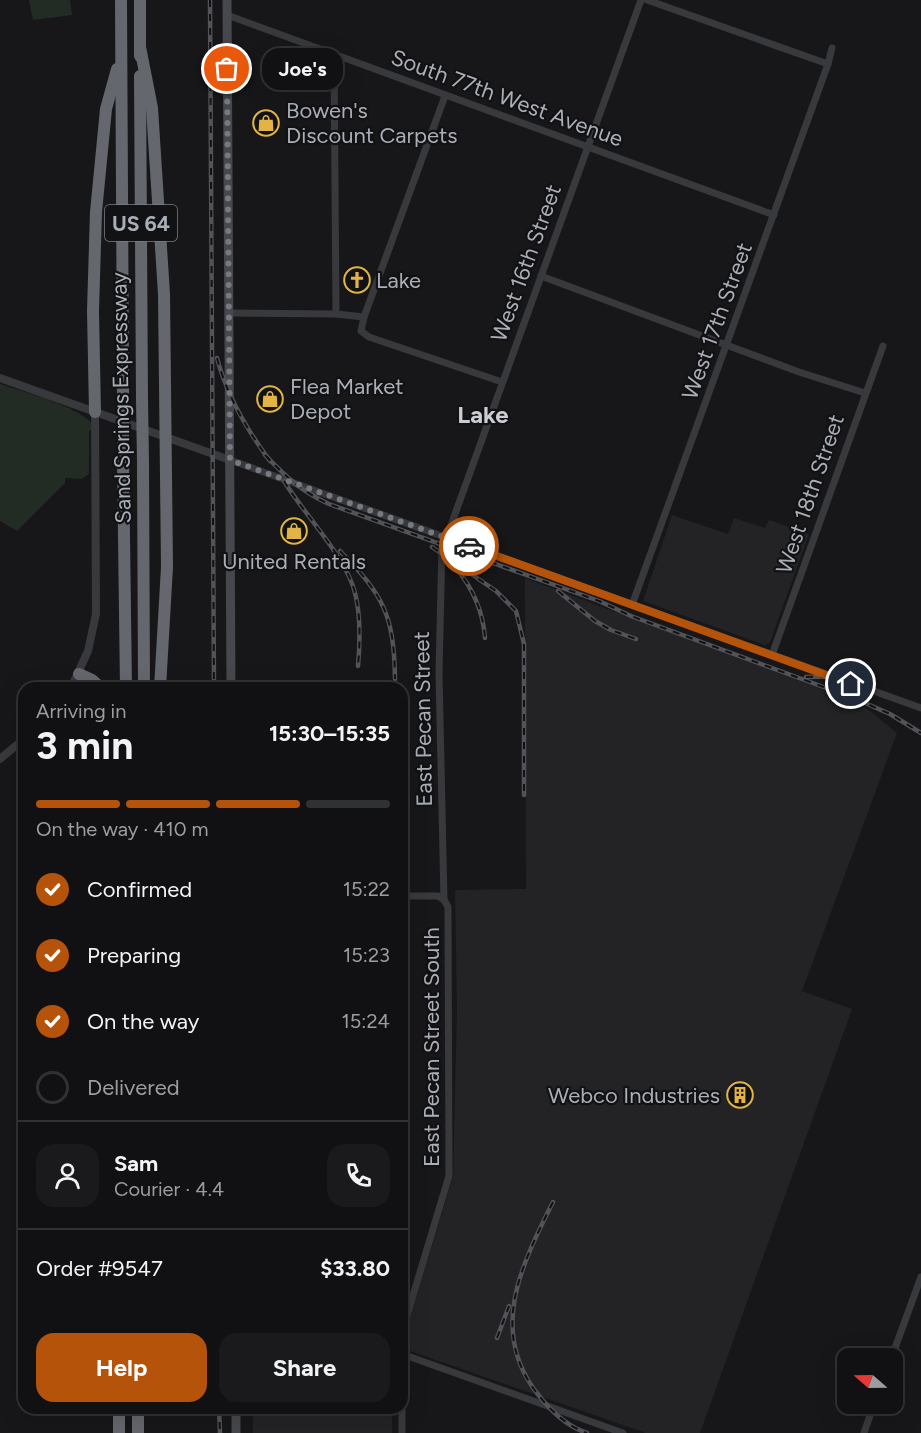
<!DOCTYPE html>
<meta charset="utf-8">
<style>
body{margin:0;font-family:Figtree,sans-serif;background:#1a1a1c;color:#f1f3f6;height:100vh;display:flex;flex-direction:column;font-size:22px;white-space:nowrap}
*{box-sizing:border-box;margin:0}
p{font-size:20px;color:#9c9da0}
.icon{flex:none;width:33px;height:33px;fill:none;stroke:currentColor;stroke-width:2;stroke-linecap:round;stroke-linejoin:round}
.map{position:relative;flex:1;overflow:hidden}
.panel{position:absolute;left:18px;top:682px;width:390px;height:732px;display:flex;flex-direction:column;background:#111113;border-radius:18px;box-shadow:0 6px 24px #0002,0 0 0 2px #303133}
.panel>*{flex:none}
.needle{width:39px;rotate:290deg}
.tools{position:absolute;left:837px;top:1348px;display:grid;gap:12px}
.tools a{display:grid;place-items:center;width:66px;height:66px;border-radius:12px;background:#111113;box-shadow:0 6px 24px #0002,0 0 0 2px #303133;font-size:30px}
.pin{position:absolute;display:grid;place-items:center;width:51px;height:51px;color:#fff;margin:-26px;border:3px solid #fff;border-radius:50%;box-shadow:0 2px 6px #0007}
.courier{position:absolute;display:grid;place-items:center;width:60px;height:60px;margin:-30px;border:4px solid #b45309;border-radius:50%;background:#fff;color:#222;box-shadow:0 2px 8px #0007}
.bubble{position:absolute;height:42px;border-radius:18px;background:#111113;box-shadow:0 6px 24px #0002,0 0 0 2px #303133;font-size:20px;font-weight:700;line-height:42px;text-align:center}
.overview em{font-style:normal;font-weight:700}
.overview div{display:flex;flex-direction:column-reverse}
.overview{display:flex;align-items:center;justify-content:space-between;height:102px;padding:0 18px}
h1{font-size:39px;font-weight:700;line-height:45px}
.bar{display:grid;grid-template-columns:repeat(4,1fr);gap:9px 6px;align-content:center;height:72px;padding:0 18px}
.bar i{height:8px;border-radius:4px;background:#303133}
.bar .selected{background:#b45309}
.bar p{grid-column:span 4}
.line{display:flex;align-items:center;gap:15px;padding:0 18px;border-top:2px solid #303133}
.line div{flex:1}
.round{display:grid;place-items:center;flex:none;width:63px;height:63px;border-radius:18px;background:#1a1a1c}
ol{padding:0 18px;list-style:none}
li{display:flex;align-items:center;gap:18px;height:66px}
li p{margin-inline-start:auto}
li .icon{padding:6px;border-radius:50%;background:#b45309;color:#fff;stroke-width:4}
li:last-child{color:#9c9da0}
li i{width:33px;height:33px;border:3px solid #303133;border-radius:50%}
.primary-button{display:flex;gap:12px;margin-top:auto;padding:12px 18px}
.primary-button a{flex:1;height:69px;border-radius:18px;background:#b45309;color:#fff;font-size:24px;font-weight:700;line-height:69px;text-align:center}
.primary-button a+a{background:#1a1a1c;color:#f1f3f6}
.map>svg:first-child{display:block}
</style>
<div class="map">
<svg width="921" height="1433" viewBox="0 0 921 1433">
<rect width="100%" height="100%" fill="#171719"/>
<g fill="#232326">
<polygon points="672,515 728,534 734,518 765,528 769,520 809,534 770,642 765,645 643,601"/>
<polygon points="525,578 861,704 897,733 802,991 852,1009 700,1433 646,1433 407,1350 404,1337 453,1177 457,1011 455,890 526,889"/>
<rect x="253" y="1409" width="139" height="24"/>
</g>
<g fill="#232b25">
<polygon points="29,0 70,0 72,15 33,20"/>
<path d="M0,384C21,391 80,407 91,423V430L89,431V474L82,479L65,478V483L17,531L0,521Z"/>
</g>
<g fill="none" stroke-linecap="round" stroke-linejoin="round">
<g stroke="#38393d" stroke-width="7">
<polyline points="647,0 828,64"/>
<polyline points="227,15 774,215"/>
<polyline points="334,54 336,314"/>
<polyline points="445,96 364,317 361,331 369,337 502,382"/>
<polyline points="541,276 799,372 865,393"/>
<polyline points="229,313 336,314 364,317"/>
<polyline points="230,460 921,708"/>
<polyline points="632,605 828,64 832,48"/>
<polyline points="772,655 883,346"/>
<polyline points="402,896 438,896 444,900"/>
<polyline points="444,900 439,673 442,544 446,539 641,0"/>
<polyline points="402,1332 449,1176 448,907 444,900"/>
<polyline points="402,1354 623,1433"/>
<polyline points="891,1359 921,1277"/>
<polyline points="402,1408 402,1433"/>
<polyline points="864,1433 874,1404"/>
</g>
<g stroke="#38393d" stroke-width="8">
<polyline points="0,378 230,460"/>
<polyline points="71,688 88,651 96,614 95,412"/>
<polyline points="0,759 24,739"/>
</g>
<g stroke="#47484d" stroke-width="9">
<polyline points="227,0 231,688"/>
<polyline points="236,1408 236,1433"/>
</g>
<g stroke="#65676e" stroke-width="12">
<polyline points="121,0 123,382"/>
<polyline points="140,0 140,56"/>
<polyline points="140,47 152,108 164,294 167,567 160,688"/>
<polyline points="140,76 142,399"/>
<polyline points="95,412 93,311 96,212 106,109 117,69"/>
<polyline points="123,461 126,688"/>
<polyline points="143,462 144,688"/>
<polyline points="79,674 92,680 101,688"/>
<polyline points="119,1433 119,1408"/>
<polyline points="138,1433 138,1408"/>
</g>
<g stroke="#525358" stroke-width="4.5">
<g id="rail">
<polyline points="210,0 214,688"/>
<path d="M217,358C227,396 247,430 270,461"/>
<path d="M265,455C286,477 301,491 329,504L599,601L631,616L856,699L890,714L921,733"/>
<path d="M284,481C303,513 347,558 355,593C361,616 360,643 358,666"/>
<polyline points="432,547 496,591 516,611 524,644 524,795"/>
<path d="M340,551C384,596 394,615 395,679"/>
<path d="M455,567C473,588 483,611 485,638"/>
<polyline points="558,591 595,621 611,630 636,639"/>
<polyline points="806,677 855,676"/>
<path d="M553,1202C521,1266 487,1333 540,1397C552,1412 569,1427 587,1433"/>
<polyline points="497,1338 509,1306"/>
<polyline points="219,1408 220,1433"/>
</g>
</g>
<use href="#rail" stroke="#121214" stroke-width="2" stroke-dasharray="7" stroke-linecap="butt"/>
<g stroke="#65676e" stroke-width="12">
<polyline points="123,382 123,461"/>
<polyline points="142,399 143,462"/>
</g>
</g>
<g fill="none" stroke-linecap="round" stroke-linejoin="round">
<polyline stroke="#777980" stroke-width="6" stroke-dasharray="0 10.8" points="227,69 230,460 469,546"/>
<polyline stroke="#b45309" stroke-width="8" points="469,546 851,684"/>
</g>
<defs>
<g id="shop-ring" transform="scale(1.35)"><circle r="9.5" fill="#121214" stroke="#e2b446" stroke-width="1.5"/><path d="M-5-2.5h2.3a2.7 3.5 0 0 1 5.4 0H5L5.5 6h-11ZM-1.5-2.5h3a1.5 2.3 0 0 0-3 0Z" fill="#e2b446"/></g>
<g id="church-ring" transform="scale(1.35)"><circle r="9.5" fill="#121214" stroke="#e2b446" stroke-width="1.5"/><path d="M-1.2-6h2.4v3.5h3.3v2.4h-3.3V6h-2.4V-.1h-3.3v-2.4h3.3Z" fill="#e2b446"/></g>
<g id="building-ring" transform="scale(1.35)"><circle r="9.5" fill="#121214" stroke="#e2b446" stroke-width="1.5"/><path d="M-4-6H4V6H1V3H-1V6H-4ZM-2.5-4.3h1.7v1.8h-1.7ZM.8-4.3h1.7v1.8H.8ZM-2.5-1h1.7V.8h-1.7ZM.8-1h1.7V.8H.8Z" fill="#e2b446"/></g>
</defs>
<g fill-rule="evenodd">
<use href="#shop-ring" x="266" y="123"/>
<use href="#church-ring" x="357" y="280"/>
<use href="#shop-ring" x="270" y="399"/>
<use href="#shop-ring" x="294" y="531"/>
<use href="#building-ring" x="740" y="1095"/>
</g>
<g text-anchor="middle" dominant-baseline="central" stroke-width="4.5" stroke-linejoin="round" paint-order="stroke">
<rect fill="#121214" stroke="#7c7f86" stroke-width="1.5" x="105" y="205" width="72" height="36" rx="4.5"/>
<g font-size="21" font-weight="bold" fill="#aaaeb7">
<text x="141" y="223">US 64</text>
</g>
<g font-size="22" fill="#aaaeb7" stroke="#121214">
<text transform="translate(507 98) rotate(20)">South 77th West Avenue</text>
<text transform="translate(526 263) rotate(-70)">West 16th Street</text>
<text transform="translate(717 321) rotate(-70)">West 17th Street</text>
<text transform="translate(121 398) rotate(-91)">Sand Springs Expressway</text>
<text transform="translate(810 494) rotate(-71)">West 18th Street</text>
<text transform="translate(423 719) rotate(-91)">East Pecan Street</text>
<text transform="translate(431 1047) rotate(-90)">East Pecan Street South</text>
</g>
<g font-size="22" fill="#aaaeb7" stroke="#121214" text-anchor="start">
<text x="286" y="110">Bowen's<tspan x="286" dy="25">Discount Carpets</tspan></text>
<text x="376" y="280">Lake</text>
<text x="290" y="386">Flea Market<tspan x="290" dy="25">Depot</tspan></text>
<text x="294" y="561" text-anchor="middle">United Rentals</text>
<text x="720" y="1095" text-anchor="end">Webco Industries</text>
</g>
<g font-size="24" font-weight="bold" fill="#cbcdd4" stroke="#121214">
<text x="483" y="414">Lake</text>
</g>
</g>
</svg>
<div class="tools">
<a><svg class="needle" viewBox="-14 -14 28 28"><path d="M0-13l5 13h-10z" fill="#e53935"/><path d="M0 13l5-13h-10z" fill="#9c9da0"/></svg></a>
</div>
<div class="pin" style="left:227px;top:69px;background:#ea580c"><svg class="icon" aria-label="bag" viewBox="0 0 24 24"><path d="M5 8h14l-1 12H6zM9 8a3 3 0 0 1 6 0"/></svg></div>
<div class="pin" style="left:851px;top:684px;background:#1f2937"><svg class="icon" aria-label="home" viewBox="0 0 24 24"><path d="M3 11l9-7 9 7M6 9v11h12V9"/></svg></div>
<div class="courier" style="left:469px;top:546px"><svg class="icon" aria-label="car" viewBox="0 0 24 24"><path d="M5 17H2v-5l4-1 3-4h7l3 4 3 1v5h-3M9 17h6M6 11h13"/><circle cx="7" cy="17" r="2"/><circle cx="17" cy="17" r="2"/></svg></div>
<div class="bubble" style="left:262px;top:48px;width:81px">Joe's</div>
<section class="panel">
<div class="overview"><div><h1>3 min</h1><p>Arriving in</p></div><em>15:30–15:35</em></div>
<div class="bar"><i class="selected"></i><i class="selected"></i><i class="selected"></i><i></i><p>On the way · 410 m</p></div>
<ol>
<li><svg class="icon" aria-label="check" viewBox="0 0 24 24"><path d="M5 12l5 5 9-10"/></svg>Confirmed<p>15:22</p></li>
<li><svg class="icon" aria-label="check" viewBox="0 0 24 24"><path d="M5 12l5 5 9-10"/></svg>Preparing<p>15:23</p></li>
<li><svg class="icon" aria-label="check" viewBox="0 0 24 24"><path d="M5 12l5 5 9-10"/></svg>On the way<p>15:24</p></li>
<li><i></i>Delivered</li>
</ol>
<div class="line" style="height:108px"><a class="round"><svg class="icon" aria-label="person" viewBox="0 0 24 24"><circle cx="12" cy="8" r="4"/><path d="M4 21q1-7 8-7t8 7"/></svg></a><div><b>Sam</b><p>Courier · 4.4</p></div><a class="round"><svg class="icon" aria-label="phone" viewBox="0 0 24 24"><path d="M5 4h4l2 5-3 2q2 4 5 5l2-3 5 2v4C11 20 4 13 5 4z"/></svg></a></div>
<div class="line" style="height:78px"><div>Order #9547</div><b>$33.80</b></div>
<div class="primary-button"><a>Help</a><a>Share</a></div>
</section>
</div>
